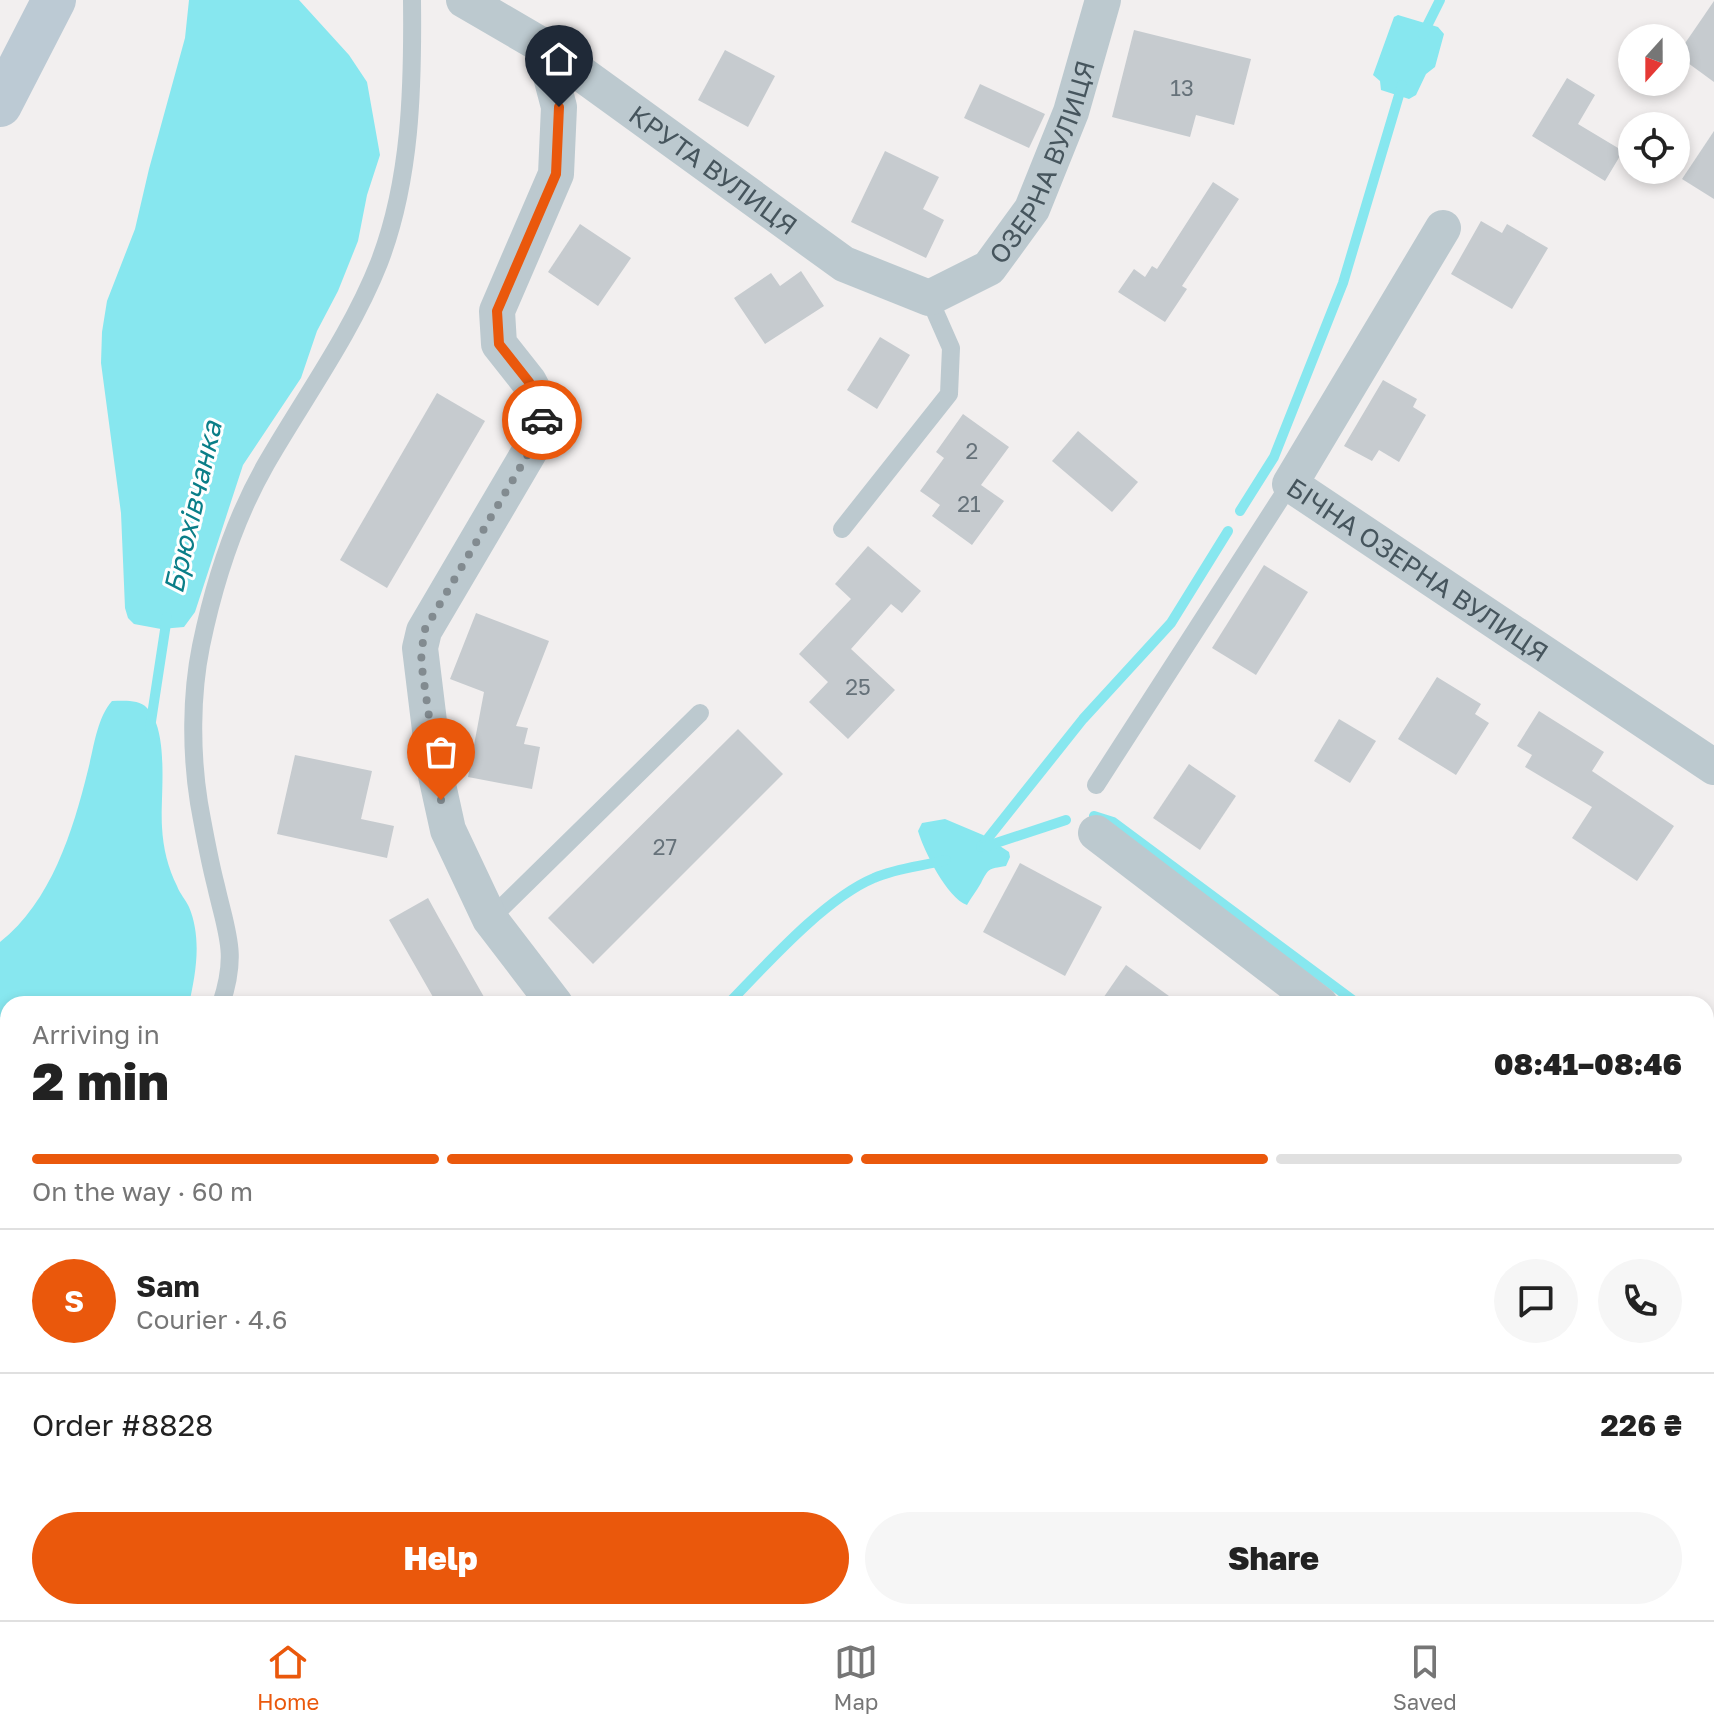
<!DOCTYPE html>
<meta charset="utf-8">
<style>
body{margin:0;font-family:"Golos Text",sans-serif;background:#f6f6f6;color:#222;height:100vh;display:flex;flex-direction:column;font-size:30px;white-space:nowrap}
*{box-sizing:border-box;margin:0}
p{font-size:26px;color:#767676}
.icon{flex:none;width:44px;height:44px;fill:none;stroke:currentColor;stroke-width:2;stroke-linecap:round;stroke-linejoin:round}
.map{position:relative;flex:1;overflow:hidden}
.details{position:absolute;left:0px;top:996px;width:1714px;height:624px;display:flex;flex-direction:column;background:#fff;border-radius:24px 24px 0 0;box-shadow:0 4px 12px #0003}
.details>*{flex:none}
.needle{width:52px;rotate:201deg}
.tools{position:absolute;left:1618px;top:24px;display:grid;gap:16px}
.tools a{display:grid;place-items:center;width:72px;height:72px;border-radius:50%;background:#fff;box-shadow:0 4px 12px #0003;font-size:40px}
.pin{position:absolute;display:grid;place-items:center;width:68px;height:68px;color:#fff;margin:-82px -34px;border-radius:50% 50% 50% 0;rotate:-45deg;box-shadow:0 0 8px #0007}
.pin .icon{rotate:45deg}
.courier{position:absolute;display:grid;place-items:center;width:80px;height:80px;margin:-40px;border:6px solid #ea580c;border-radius:50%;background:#fff;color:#222;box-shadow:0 2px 10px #0007}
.overview em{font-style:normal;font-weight:800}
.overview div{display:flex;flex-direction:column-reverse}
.overview{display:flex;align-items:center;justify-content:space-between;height:136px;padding:0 32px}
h1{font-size:52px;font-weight:800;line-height:60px}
.bar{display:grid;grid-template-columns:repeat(4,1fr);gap:12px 8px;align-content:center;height:96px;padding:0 32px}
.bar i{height:10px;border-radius:6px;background:#e0e0e0}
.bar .active{background:#ea580c}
.bar p{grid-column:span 4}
.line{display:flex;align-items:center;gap:20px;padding:0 32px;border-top:2px solid #e0e0e0}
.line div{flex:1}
.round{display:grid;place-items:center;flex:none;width:84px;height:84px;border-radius:42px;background:#f6f6f6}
.primary-button{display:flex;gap:16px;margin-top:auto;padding:16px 32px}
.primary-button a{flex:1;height:92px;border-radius:48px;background:#ea580c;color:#fff;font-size:32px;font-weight:800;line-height:92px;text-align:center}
.primary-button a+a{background:#f6f6f6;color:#222}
.tab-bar{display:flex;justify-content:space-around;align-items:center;height:112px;border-top:2px solid #e0e0e0;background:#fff;font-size:22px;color:#767676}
.tab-bar a{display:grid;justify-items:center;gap:4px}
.tab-bar .active{color:#ea580c}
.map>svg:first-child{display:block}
</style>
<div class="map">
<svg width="1714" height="1620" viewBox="0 0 1714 1620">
<rect width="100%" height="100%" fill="#f2efef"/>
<polygon fill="#f3eadf" points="749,1612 862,1612 866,1620 748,1620"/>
<g fill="#87e7ef">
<polygon points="189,0 299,0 349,55 367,82 380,155 367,195 358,241 338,291 317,331 301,378 243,465 195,612 184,627 161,629 134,624 128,618 125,608 121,513 101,363 102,332 107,301 135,229 149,169 185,38"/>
<polygon points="1398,15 1438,27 1444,34 1435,67 1426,74 1416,95 1409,99 1381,90 1380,81 1373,75 1394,17"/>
<path d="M112,701C123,701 139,699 147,708C170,731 160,797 162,827C163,848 168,868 177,886C180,894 186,900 189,907C202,938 196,973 189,1004H8V1149L0,1155V942C51,902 73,831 88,770C94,747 97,718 112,701Z"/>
<path d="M945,819L983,835L1009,852L1010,857L1006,866C988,869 989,868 981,883C977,890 971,898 967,905C947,898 924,851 918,831L922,823Z"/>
<polygon points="8,1279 8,1470 0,1462 0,1285"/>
<polygon points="166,1612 721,1612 720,1620 177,1620"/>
</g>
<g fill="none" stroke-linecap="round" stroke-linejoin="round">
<g stroke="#87e7ef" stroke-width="10">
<polyline points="1423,34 1440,0"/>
<polyline points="1240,511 1274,457 1343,283 1402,85"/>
<polyline points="150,728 167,617"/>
<polyline points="1094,816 1113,822 1358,1004"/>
<polyline points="981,847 1083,719 1171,623 1228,531"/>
<polyline points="984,847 1066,820"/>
<path d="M728,1004C766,965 824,899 874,878C896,868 923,866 946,860"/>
<polyline points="1706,1274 1714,1280"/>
</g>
</g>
<g fill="#c6cbcf">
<polygon points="1714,1 1714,82 1677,55"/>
<polygon points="1134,30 1251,59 1234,125 1196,115 1190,137 1112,117"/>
<polygon points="725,50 775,76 748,127 698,100"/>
<polygon points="1567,78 1595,95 1578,124 1623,151 1605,181 1532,136"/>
<polygon points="980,84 1045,114 1029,148 964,118"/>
<polygon points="1714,131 1714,199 1682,179"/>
<polygon points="885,151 939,177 923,209 944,220 926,258 851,222"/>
<polygon points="1213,182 1239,199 1182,286 1187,289 1165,322 1118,292 1134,269 1145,277 1152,266 1157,269"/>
<polygon points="1481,221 1502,233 1507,224 1548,248 1512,309 1451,274"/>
<polygon points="580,224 631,258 598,306 548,272"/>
<polygon points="801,271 824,306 765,344 734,298 771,273 780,286"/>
<polygon points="880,337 910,355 877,409 847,390"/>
<polygon points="1383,380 1417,399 1413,407 1426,415 1399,462 1379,450 1372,461 1344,446"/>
<polygon points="437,393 485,421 387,588 340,560"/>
<polygon points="963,414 1009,447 981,485 1004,501 972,545 932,516 940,505 920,491 944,458 936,452"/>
<polygon points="1078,431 1138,482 1112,512 1052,461"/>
<polygon points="868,546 921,591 902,613 891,604 851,649 895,690 848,739 809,702 828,682 799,654 851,599 835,584"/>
<polygon points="1264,565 1308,592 1256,675 1212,648"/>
<polygon points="476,613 549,641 516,726 528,728 524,744 540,747 532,789 468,777 484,692 450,679"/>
<polygon points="1437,677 1481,704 1475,714 1489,723 1456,775 1398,739"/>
<polygon points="1539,711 1604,752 1592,771 1674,826 1637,881 1572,838 1592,807 1525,767 1532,755 1517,746"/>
<polygon points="1339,719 1376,741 1350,783 1314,761"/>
<polygon points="738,729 783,774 593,964 548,918"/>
<polygon points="295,755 372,771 361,819 394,826 387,858 277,834"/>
<polygon points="1189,764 1236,796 1200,850 1153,818"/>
<polygon points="1020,863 1102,907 1065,976 983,932"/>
<polygon points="428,898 439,918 488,1004 437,1004 389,920"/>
<polygon points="1126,965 1180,1004 1099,1004"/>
</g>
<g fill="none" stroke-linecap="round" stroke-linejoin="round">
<g stroke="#bcc9cf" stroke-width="18">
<polyline points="842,529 949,394 951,348 929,298"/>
<polyline points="1096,785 1290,484"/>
<polyline points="490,919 700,713"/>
<path d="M221,1004C238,953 227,935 216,886C209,859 204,831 199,803C191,753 191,695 201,646C214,583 234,520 266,464C304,398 351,334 379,263C411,180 413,88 412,0"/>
<polyline points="0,1193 8,1186"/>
<polyline points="0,1598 8,1606"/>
<polyline points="15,1612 23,1620"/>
<polyline points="1124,1620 1132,1612"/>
</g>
<g stroke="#bcc9cf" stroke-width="36">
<path id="s1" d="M464,0L543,46L844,264L929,298L989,268L1032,209L1071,112L1103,0"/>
<polyline points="543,46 559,107 556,174 497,311 499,344 529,382 543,409 541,432 424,631 420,648 435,771 448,830 490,919 555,1004"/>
<path id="s2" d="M1443,228L1290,484L1714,767"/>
<polyline points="1096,833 1320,1004"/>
<polyline points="1706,1312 1714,1319"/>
<polyline points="909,1612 914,1620"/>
</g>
<polyline stroke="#bccad4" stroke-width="44" points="0,105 54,0"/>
</g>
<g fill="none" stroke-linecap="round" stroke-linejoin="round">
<polyline stroke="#828b90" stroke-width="8" stroke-dasharray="0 14.4" points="441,800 421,661 424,631 541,432 542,420"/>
<polyline stroke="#ea580c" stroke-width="10" points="542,420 543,409 529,382 499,344 497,311 556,174 559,107"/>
</g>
<g text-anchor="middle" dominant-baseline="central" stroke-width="6" stroke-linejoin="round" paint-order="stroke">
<g font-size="22" fill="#66727a">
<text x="1182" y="87">13</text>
<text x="972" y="450">2</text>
<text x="969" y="503">21</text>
<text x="858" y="686">25</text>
<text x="665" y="846">27</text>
</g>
<g font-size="26" fill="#46555d" stroke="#fff">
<text stroke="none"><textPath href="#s1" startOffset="742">ОЗЕРНА ВУЛИЦЯ</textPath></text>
<text stroke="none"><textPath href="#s1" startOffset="302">КРУТА ВУЛИЦЯ</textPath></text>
<text stroke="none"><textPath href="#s2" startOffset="452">БІЧНА ОЗЕРНА ВУЛИЦЯ</textPath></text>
</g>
<g font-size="28" font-style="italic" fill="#0a7e88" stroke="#fff">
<text transform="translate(192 507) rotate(-77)">Брюхівчанка</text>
</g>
</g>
</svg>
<div class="tools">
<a><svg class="needle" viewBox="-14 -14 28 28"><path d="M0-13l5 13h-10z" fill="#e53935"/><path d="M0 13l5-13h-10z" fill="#767676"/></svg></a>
<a><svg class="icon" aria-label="locate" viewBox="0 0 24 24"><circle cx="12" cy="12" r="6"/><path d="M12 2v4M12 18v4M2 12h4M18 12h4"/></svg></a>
</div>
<div class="pin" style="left:441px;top:800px;background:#ea580c"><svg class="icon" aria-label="bag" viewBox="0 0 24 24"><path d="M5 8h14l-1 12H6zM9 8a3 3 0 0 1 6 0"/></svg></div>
<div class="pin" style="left:559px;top:107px;background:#1f2937"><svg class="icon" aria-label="home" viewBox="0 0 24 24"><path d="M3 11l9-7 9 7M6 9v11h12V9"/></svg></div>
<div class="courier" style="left:542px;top:420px"><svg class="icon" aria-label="car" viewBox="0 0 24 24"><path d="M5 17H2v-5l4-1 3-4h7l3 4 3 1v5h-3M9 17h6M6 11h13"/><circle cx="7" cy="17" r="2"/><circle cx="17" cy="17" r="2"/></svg></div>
<section class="details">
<div class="overview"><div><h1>2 min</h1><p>Arriving in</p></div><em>08:41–08:46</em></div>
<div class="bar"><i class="active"></i><i class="active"></i><i class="active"></i><i></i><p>On the way · 60 m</p></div>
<div class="line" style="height:144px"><b class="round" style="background:#ea580c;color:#fff">S</b><div><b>Sam</b><p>Courier · 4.6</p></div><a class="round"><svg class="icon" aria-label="chat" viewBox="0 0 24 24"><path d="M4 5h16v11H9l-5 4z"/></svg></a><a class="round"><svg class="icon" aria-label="phone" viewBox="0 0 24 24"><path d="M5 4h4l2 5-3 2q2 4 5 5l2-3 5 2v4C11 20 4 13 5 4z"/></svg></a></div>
<div class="line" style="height:104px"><div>Order #8828</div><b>226 ₴</b></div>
<div class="primary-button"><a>Help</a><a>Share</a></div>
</section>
</div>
<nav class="tab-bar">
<a class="active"><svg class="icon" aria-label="home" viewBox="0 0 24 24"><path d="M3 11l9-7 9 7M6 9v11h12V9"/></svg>Home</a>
<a><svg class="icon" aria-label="map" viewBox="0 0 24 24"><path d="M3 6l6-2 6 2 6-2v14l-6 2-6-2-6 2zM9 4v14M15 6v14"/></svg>Map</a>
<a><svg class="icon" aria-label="saved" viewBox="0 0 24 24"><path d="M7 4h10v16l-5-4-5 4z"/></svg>Saved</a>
</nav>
